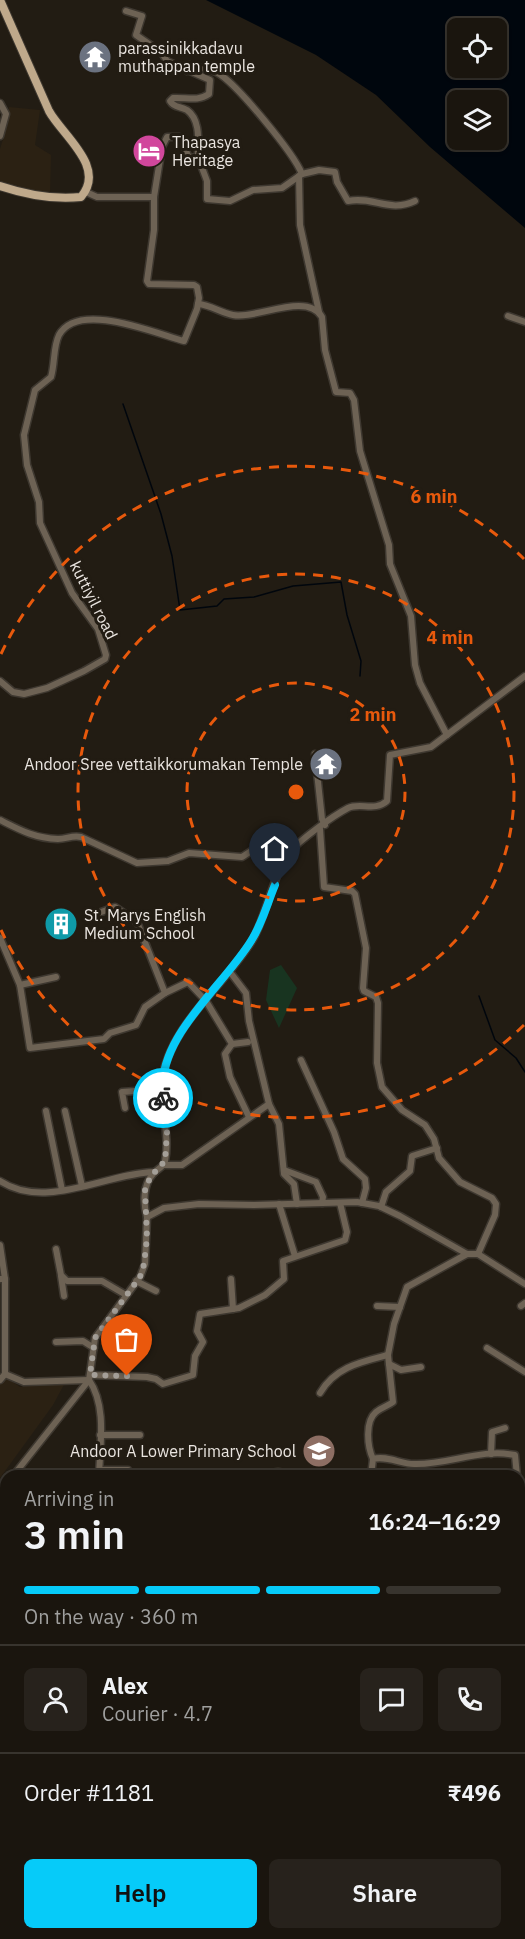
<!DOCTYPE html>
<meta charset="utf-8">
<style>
body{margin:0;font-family:"IBM Plex Sans",sans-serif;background:#27221c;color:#f1f3f6;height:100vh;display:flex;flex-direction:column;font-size:22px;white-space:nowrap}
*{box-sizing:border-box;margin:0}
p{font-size:20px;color:#9f9f9e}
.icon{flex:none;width:33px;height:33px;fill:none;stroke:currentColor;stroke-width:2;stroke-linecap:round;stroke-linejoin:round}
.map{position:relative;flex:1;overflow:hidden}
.side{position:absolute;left:0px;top:1470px;width:525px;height:470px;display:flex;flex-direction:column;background:#1a150e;border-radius:18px 18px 0 0;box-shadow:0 2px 4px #0004,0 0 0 2px #38342e}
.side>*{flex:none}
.controls{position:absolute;left:447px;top:18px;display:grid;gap:12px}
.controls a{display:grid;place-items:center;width:60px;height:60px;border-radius:9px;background:#1a150e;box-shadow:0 2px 4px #0004,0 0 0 2px #38342e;font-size:30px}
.pin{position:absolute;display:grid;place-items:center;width:51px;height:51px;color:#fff;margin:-62px -26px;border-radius:50% 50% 50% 0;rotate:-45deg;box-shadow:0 0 6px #0007}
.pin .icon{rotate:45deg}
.courier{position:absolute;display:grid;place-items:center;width:60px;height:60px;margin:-30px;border:4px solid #06cbf9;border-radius:50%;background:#fff;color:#222;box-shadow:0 2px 8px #0007}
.summary em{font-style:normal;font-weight:600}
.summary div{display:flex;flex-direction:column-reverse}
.summary{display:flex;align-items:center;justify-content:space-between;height:102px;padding:0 24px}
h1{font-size:39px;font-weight:600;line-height:45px}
.bar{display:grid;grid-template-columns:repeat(4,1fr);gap:9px 6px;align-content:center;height:72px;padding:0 24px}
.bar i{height:8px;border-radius:4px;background:#38342e}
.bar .active{background:#06cbf9}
.bar p{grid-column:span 4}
.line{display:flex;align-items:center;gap:15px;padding:0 24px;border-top:2px solid #38342e}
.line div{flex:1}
.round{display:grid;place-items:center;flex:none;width:63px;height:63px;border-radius:9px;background:#27221c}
.action{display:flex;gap:12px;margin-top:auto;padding:12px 24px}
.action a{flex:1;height:69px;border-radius:9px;background:#06cbf9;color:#111;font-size:24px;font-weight:600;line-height:69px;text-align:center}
.action a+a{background:#27221c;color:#f1f3f6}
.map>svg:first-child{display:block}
</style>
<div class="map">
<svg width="525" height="1939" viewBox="0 0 525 1939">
<rect width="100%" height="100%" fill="#221c13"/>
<g fill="#2b2113">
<polygon points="9,107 40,110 35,145 51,155 50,195 0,184 0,149 9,119"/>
<polygon points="5,1376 20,1387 67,1379 53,1405 0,1478 0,1382"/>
<polygon points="0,1703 6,1704 6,1773 0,1773"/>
<polygon points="0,1910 6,1911 6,1934 93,1934 104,1939 0,1939"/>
</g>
<polygon fill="#183420" points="281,965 297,988 279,1028 266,1000 270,970"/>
<path fill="#00060d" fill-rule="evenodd" d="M206,0H525V228L430,147L376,95L316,55ZM458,28H496V68H458ZM458,100H496V140H458Z"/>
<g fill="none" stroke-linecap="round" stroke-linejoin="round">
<g stroke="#00060d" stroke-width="1.5">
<polyline points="123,404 161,514 172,556 180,610 217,606 224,599 254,597 293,586 341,582 347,615 361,661 360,676"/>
<polyline points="479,996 495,1040 516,1058 525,1072"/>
</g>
<g stroke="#3e3830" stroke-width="9">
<g id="minor">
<path d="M187,71L189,65C198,68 208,68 216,72C236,82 294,154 302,174L319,170L335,172L337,182L348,201C373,196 390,213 415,201"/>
<polyline points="0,103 6,114 0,136"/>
<polyline points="198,157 207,181 207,199 230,201 253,190 282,188 302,174"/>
<polyline points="299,176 300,225 319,312"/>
<path d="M86,192L97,197H154L162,147L167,137H180L189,158L198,157C198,142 201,120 187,110C180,106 174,108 170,101L173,98C186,97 197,102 209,94L210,80L167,61L162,53L136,35L142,16L126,11"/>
<path d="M198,304C211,305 221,313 233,315C255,320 307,291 322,317L325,350L336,392L350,393L354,400L360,451L389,545L390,564L411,616L415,665L420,683L447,735"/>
<polyline points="508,316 525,322"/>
<path d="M0,681L13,692L24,694L47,688L84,671L105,659L106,655L98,629L72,593L40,523L39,502L27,465L24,435L35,390L51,377C55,364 53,347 59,335C78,300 157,334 184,341L197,309L199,298L197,287L194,285L149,284L147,281L154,230V197"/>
<polyline points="315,754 322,819 325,825"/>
<path d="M0,820C20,830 34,838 58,839C67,839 72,835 81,837L137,863L168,861L189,853L242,857L268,840L279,838L287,840L295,848"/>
<polyline points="320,829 324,887 352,891 355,894 366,948 363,988 364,991 376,997 378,1003 377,1063 382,1087 402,1110 425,1125 434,1139 439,1158 460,1182 492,1198 496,1204 495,1215 478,1254"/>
<polyline points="0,938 20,985 56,977"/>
<polyline points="20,985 30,1048 104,1039 110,1033 136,1025 145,1007 165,993 137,922 115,907 93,915"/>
<polyline points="165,993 188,982 206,1001 232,1044 225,1054 230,1077 249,1117"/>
<polyline points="232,1044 248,1042"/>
<polyline points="301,1060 334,1132 343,1159 365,1179 366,1188 362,1203"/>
<polyline points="269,1104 279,1124 284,1174 294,1184 297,1204"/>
<polyline points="125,1108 122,1092 162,1089"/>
<polyline points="46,1111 62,1190"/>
<polyline points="65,1111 82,1186"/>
<polyline points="164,1165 182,1165 269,1104 249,1021 246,993 230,972"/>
<polyline points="284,1170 316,1182 323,1197 322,1203"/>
<path d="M0,1181C46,1211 106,1173 155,1172"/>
<polyline points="279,1204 295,1256"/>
<polyline points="381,1207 386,1192 410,1171 412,1156 437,1148"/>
<path d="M147,1217C143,1203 143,1185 153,1174C157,1169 164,1167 165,1161C171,1134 158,1106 162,1079C171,1023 225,986 253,939C265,919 277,864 289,852C303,838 331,817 348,808C360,802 375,812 387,801L390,755L431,747L525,676"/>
<polyline points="0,1245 5,1279 0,1279"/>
<polyline points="56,1249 61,1275 67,1281 102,1281 126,1295"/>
<polyline points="61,1276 64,1296"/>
<polyline points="231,1279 233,1309"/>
<polyline points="136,1281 156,1291"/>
<polyline points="377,1306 400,1307"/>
<polyline points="521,1306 525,1303"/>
<polyline points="56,1342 83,1341 94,1348"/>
<polyline points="487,1348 525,1372"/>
<polyline points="389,1364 401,1370 421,1367"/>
<path d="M5,1374L24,1382L89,1380C107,1406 100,1445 99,1476"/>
<polyline points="90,1375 147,1377 156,1379 163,1384 193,1375 195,1356 203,1342 197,1331 200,1314 239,1308 265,1295 284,1279 283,1261 345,1240 347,1232 340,1203"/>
<polyline points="0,1380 5,1374 5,1279"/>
<path d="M320,1393C335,1367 361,1362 388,1355"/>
<polyline points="100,1435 140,1435"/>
<polyline points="491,1454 492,1432 505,1428"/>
<path d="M373,1459C367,1446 365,1421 376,1412C382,1407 388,1406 393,1402L388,1355L394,1324L407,1287L467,1254"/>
<polyline points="99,1470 128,1470"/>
<polyline points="13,1476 89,1380 95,1338 140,1277 145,1264 147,1217 164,1208 199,1204 254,1205 357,1202 379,1206 400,1216 467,1254 478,1254 525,1284"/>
<polyline points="242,1476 278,1472 308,1476"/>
<path d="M371,1476L373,1459C386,1455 401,1464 414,1464C449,1465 480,1448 515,1455L517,1476"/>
<polyline points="0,1494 6,1486"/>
<polyline points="519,1504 521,1510 525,1510"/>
<polyline points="0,1546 6,1546"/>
<polyline points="0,1626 6,1629"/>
<polyline points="519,1726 525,1727"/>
<polyline points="519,1755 525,1754"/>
<polyline points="519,1793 525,1792"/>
<polyline points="519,1837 519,1841"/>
<polyline points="336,1934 354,1939"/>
<polyline points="211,1939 214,1934"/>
<polyline points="424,1939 425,1934"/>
</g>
</g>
<g stroke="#3e3830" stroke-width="10">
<path id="major" d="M0,0L49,111C62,135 107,167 81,197C53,200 27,195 0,186"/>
</g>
<g stroke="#3e3830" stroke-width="12">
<g id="highway">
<polyline points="0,1883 6,1884"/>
<polyline points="0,1906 6,1907"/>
<polyline points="123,1934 134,1939"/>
<polyline points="174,1934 184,1939"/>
</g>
</g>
<use href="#minor" stroke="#6d6254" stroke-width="6"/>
<use href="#major" stroke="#bfa98b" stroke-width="8"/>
<use href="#highway" stroke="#e0c5a0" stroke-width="9"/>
</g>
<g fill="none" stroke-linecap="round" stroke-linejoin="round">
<polyline stroke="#a49f98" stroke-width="6" stroke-dasharray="0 10.8" points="127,1376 90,1375 95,1338 140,1277 144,1264 147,1238 145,1189 151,1176 165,1161 167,1132 163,1098"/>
<path stroke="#06cbf9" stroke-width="8" d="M163,1098C155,1038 222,988 251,941C262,924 267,904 275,885"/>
</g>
<g fill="none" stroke="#e8590c" stroke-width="3" stroke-dasharray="10 8">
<circle cx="296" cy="792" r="109"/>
<circle cx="296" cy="792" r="218"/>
<path d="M524 1025A326 326 0 0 1 1 930M1 654A326 326 0 0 1 524 559"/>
</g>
<defs>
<g id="temple-disc" transform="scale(1.725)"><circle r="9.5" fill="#6b7280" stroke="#221c13"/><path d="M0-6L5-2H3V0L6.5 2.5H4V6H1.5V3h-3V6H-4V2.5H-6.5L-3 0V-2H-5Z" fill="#fff"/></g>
<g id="hotel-disc" transform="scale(1.725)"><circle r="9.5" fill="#d1479c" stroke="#221c13"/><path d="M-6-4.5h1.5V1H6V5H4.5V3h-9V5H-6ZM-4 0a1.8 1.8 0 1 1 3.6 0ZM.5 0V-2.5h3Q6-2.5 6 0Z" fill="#fff"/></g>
<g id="building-disc" transform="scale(1.725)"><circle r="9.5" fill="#0f9aa8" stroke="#221c13"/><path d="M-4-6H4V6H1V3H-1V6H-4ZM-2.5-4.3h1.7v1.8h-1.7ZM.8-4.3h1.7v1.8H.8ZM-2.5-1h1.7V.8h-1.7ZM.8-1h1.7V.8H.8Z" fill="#fff"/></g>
<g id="school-disc" transform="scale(1.725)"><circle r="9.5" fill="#8d6e63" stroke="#221c13"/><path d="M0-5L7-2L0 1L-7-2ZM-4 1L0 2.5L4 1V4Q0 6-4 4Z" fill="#fff"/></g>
</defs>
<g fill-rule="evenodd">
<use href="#temple-disc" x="95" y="57"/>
<use href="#hotel-disc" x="149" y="151"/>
<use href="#temple-disc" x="326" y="764"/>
<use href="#building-disc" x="61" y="924"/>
<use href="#school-disc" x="319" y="1451"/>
</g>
<g text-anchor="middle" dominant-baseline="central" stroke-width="6" stroke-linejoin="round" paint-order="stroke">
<g font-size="16" fill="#eae5e0" stroke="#221c13" text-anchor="start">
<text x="118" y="48">parassinikkadavu<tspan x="118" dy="18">muthappan temple</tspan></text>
<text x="172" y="142">Thapasya<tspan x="172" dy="18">Heritage</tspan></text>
<text x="303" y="764" text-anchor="end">Andoor Sree vettaikkorumakan Temple</text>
<text x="84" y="915">St. Marys English<tspan x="84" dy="18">Medium School</tspan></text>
<text x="296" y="1451" text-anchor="end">Andoor A Lower Primary School</text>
</g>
<g font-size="16" fill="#eae5e0" stroke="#221c13">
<text transform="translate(94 600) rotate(63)">kuttiyil road</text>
</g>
</g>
<circle cx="296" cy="792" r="9" fill="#e8590c" stroke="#221c13" stroke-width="3"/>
<g font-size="18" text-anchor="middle" font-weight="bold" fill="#e8590c" stroke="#221c13" stroke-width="6" stroke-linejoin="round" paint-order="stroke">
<text x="434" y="503">6 min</text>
<text x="450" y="644">4 min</text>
<text x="373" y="721">2 min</text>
</g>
</svg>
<div class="controls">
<a><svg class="icon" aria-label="locate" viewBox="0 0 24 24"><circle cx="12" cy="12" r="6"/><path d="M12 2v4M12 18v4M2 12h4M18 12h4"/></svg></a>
<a><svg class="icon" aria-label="layers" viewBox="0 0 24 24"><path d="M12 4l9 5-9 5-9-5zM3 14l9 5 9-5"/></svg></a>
</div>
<div class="pin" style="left:127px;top:1376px;background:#ea580c"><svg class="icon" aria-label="bag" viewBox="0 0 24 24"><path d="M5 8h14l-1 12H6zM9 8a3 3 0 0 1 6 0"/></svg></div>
<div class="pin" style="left:275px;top:885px;background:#1f2937"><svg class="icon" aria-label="home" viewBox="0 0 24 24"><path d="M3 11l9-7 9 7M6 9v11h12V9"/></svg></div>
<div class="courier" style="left:163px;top:1098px"><svg class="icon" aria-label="bike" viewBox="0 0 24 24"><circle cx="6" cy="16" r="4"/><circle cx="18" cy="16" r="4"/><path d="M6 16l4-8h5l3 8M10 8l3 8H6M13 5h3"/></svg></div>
<section class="side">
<div class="summary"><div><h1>3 min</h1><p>Arriving in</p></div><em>16:24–16:29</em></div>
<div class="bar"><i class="active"></i><i class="active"></i><i class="active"></i><i></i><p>On the way · 360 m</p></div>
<div class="line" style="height:108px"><a class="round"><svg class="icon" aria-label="person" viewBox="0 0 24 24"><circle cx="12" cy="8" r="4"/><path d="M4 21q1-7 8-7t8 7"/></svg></a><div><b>Alex</b><p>Courier · 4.7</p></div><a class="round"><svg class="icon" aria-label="chat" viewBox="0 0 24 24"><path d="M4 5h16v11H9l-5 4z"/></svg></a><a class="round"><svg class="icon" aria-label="phone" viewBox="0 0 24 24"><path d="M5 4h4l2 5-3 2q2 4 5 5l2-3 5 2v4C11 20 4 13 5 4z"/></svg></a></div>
<div class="line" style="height:78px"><div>Order #1181</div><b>₹496</b></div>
<div class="action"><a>Help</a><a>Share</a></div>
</section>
</div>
